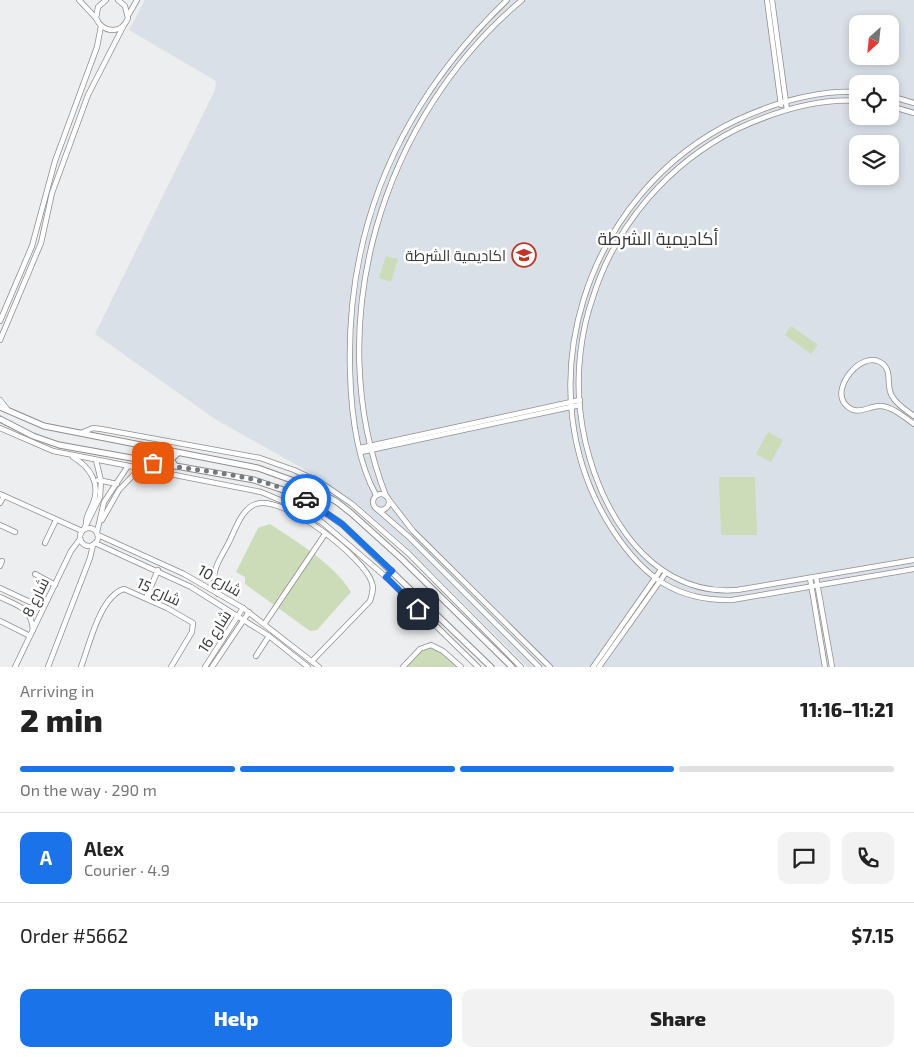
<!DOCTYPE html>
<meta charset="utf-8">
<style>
body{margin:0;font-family:"Exo 2",Cairo,sans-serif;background:#f2f2f2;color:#222;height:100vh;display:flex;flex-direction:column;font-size:19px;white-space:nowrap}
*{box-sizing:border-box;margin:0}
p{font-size:16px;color:#767676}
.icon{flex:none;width:28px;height:28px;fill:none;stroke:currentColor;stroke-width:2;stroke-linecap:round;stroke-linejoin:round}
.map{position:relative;height:667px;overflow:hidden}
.sheet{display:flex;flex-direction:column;background:#fff;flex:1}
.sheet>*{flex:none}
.needle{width:32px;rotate:207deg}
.buttons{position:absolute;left:849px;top:15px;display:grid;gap:10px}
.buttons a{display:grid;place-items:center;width:50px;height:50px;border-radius:10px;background:#fff;box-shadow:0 2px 8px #0003;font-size:25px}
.pin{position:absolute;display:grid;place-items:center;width:42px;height:42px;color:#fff;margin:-21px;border-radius:10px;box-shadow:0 2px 8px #0006}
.courier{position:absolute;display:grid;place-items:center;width:50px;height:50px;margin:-25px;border:4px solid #1a73e8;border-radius:50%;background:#fff;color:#222;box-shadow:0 1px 6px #0007}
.headline em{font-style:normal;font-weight:800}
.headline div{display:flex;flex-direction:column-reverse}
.headline{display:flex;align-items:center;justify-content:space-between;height:85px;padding:0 20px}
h1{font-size:32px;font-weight:800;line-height:38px}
.bar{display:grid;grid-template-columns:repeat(4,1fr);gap:8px 5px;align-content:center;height:60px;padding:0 20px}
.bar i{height:6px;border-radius:4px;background:#e0e0e0}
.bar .on{background:#1a73e8}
.bar p{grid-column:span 4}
.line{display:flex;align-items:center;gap:12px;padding:0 20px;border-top:1px solid #e0e0e0}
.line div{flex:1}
.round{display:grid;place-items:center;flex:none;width:52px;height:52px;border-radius:10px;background:#f2f2f2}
.primary-button{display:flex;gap:10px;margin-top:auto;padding:10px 20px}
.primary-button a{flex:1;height:58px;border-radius:10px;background:#1a73e8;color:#fff;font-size:20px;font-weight:800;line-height:58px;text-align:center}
.primary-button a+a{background:#f2f2f2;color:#222}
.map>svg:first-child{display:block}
</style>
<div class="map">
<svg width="914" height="667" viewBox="0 0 914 667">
<rect width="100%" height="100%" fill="#eceeef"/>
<path fill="#dae0e8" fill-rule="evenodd" d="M145,0H914V667H527L406,546L355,502L316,476L215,419L95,334L215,90L216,81L129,30ZM858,24H890V56H858ZM858,84H890V116H858ZM858,144H890V176H858Z"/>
<g fill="#ccdcb8">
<polygon points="386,256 398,259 391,282 379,278"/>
<polygon points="791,326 818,345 811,354 785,335"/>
<polygon points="768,432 783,440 771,462 756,454"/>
<polygon points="719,477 755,477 757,535 721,535"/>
<path d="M270,524C297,542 334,564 351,592L317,630L310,631L245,584V577L236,572L258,528Z"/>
<polygon points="429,647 436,648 459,667 405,667 425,648"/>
</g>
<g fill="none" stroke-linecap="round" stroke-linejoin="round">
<g stroke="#8d8e90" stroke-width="6">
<g id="minor">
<polyline points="79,0 95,17"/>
<path d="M106,0L98,7L96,18C103,34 122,34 128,18L125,6L118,0"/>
<polyline points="767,0 781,105"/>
<polyline points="772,0 787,110"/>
<polyline points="129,14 137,0"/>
<path d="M858,92C816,90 774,103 737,120C586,191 520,390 614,532C644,577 676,601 732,600L914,569"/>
<polyline points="890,96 914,103"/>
<path d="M858,101C817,98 774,112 737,129C669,163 616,224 593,297C581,331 576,372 580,409C588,491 641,598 737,590L914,560"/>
<polyline points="890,106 914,113"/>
<polyline points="0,321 32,246 55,161 97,47 101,26"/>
<polyline points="0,340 41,243 52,193 88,95 124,25"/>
<polyline points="0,400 7,409"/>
<path d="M914,416C906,410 897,405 892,396C885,385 894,370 880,362C861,351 831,388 845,404C857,418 869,405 881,406C893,407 904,417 914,424"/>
<polyline points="0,428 53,451 261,492 299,508 323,523 386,577 478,667"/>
<polyline points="81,433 93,428 101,429 260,458 294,470 320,482 352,504 408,553 521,667"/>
<polyline points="360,448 580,400"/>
<polyline points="361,452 580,405"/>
<path d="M73,457C90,467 101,484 93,503C90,511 85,517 86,525"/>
<polyline points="98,480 117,484"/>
<circle cx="381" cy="502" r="8"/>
<polyline points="0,494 82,531"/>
<path d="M376,495C356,459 351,411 350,370C346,223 401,102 507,0"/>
<path d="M386,496C319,324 382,117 522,0"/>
<polyline points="389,500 413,531 550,667"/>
<polyline points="0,503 4,496"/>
<polyline points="377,509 409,537 539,667"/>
<polyline points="102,520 119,490 140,468"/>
<polyline points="0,525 15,532"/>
<circle cx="89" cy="537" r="9"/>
<polyline points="84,529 100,497 101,481 96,460"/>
<polyline points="97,532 104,502 128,466"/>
<polyline points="98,535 184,574 243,608 319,667"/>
<polyline points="45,543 56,520"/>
<polyline points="95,543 191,587 269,636 308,667"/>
<polyline points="0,566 2,561"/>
<polyline points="35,574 55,585"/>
<polyline points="816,577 832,667"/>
<polyline points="810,578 825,667"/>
<polyline points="0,588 30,602 47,600"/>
<path d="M218,594C209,572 218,563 228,544C235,531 241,509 256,504C283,494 365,558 372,583C374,589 372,595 370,601L312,661"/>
<path d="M0,597C18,606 31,607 33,630"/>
<polyline points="146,598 158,570"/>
<polyline points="0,621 30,636"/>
<polyline points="265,623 325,534"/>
<polyline points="256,656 269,636"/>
<polyline points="15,667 71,551 80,539"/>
<polyline points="48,667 90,558 93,545"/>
<path d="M81,667C89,646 100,596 124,589L167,608L193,623L192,632L171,667"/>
<polyline points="205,667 243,608"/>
<polyline points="212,667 249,612"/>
<polyline points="403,667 420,649 431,645 443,651 461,667"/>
<polyline points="593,667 660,571"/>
<polyline points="599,667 665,574"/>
</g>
</g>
<g stroke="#8d8e90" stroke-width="7">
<g id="major">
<polyline points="0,407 44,426 258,468 311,487 337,502 351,513 402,559 512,667"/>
<polyline points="0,419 33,436 59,445 254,480 301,496 342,524 491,667"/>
<polyline points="153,463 158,457 155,449"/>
<polyline points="175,466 171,459 178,453"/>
<polyline points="386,577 392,571"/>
</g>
</g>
<use href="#minor" stroke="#fff" stroke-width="4.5"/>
<use href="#major" stroke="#fff" stroke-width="5"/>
</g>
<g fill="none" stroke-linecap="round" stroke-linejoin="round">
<path stroke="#767879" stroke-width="5" stroke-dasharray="0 9" d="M153,463C204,472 261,474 306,499"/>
<polyline stroke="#1a73e8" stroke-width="6" points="306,499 342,524 392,571 386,577 418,609"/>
</g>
<defs>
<g id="university-ring" transform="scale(1.25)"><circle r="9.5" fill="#fff" stroke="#c13524" stroke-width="1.5"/><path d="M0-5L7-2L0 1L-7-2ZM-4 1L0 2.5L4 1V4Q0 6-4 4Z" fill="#c13524"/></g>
</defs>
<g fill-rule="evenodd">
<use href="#university-ring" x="524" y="255"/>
</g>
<g text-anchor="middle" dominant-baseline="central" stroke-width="5" stroke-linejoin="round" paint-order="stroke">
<g font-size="15" fill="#373839" stroke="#fff" text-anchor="end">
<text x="506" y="255">اكاديمية الشرطة</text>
</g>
<g font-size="15" fill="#373839" stroke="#fff">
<text transform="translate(220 580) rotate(30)">شارع 10</text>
<text transform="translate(159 591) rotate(25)">شارع 15</text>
<text transform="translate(35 597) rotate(-64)">شارع 8</text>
<text transform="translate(214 631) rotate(-57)">شارع 16</text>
</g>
<g font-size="18" fill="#373839" stroke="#fff">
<text x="658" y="238">أكاديمية الشرطة</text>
</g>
</g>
</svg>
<div class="buttons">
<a><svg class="needle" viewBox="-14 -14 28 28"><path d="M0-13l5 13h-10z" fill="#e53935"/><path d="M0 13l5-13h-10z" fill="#767676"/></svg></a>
<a><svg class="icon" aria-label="locate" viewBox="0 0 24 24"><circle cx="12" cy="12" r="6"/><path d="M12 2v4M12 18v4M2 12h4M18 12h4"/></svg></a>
<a><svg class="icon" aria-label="layers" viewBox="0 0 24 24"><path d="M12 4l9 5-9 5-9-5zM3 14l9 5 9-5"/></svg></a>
</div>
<div class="pin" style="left:153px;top:463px;background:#ea580c"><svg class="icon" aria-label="bag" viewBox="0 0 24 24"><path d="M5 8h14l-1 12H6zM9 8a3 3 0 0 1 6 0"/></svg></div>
<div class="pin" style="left:418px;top:609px;background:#1f2937"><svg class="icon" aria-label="home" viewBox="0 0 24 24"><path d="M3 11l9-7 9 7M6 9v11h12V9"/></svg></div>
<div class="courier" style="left:306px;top:499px"><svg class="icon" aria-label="car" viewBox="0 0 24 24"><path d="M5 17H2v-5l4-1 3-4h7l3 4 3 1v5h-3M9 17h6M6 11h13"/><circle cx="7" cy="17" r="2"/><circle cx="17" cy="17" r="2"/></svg></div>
</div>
<section class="sheet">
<div class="headline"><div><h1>2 min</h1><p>Arriving in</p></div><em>11:16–11:21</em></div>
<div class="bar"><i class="on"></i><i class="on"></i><i class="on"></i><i></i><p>On the way · 290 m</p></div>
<div class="line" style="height:90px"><b class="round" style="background:#1a73e8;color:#fff">A</b><div><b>Alex</b><p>Courier · 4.9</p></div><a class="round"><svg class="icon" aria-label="chat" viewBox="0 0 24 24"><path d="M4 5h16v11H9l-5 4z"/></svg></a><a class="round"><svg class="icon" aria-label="phone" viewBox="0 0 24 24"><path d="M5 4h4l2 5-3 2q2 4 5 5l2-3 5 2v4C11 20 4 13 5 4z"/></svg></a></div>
<div class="line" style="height:65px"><div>Order #5662</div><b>$7.15</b></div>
<div class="primary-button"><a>Help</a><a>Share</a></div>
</section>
